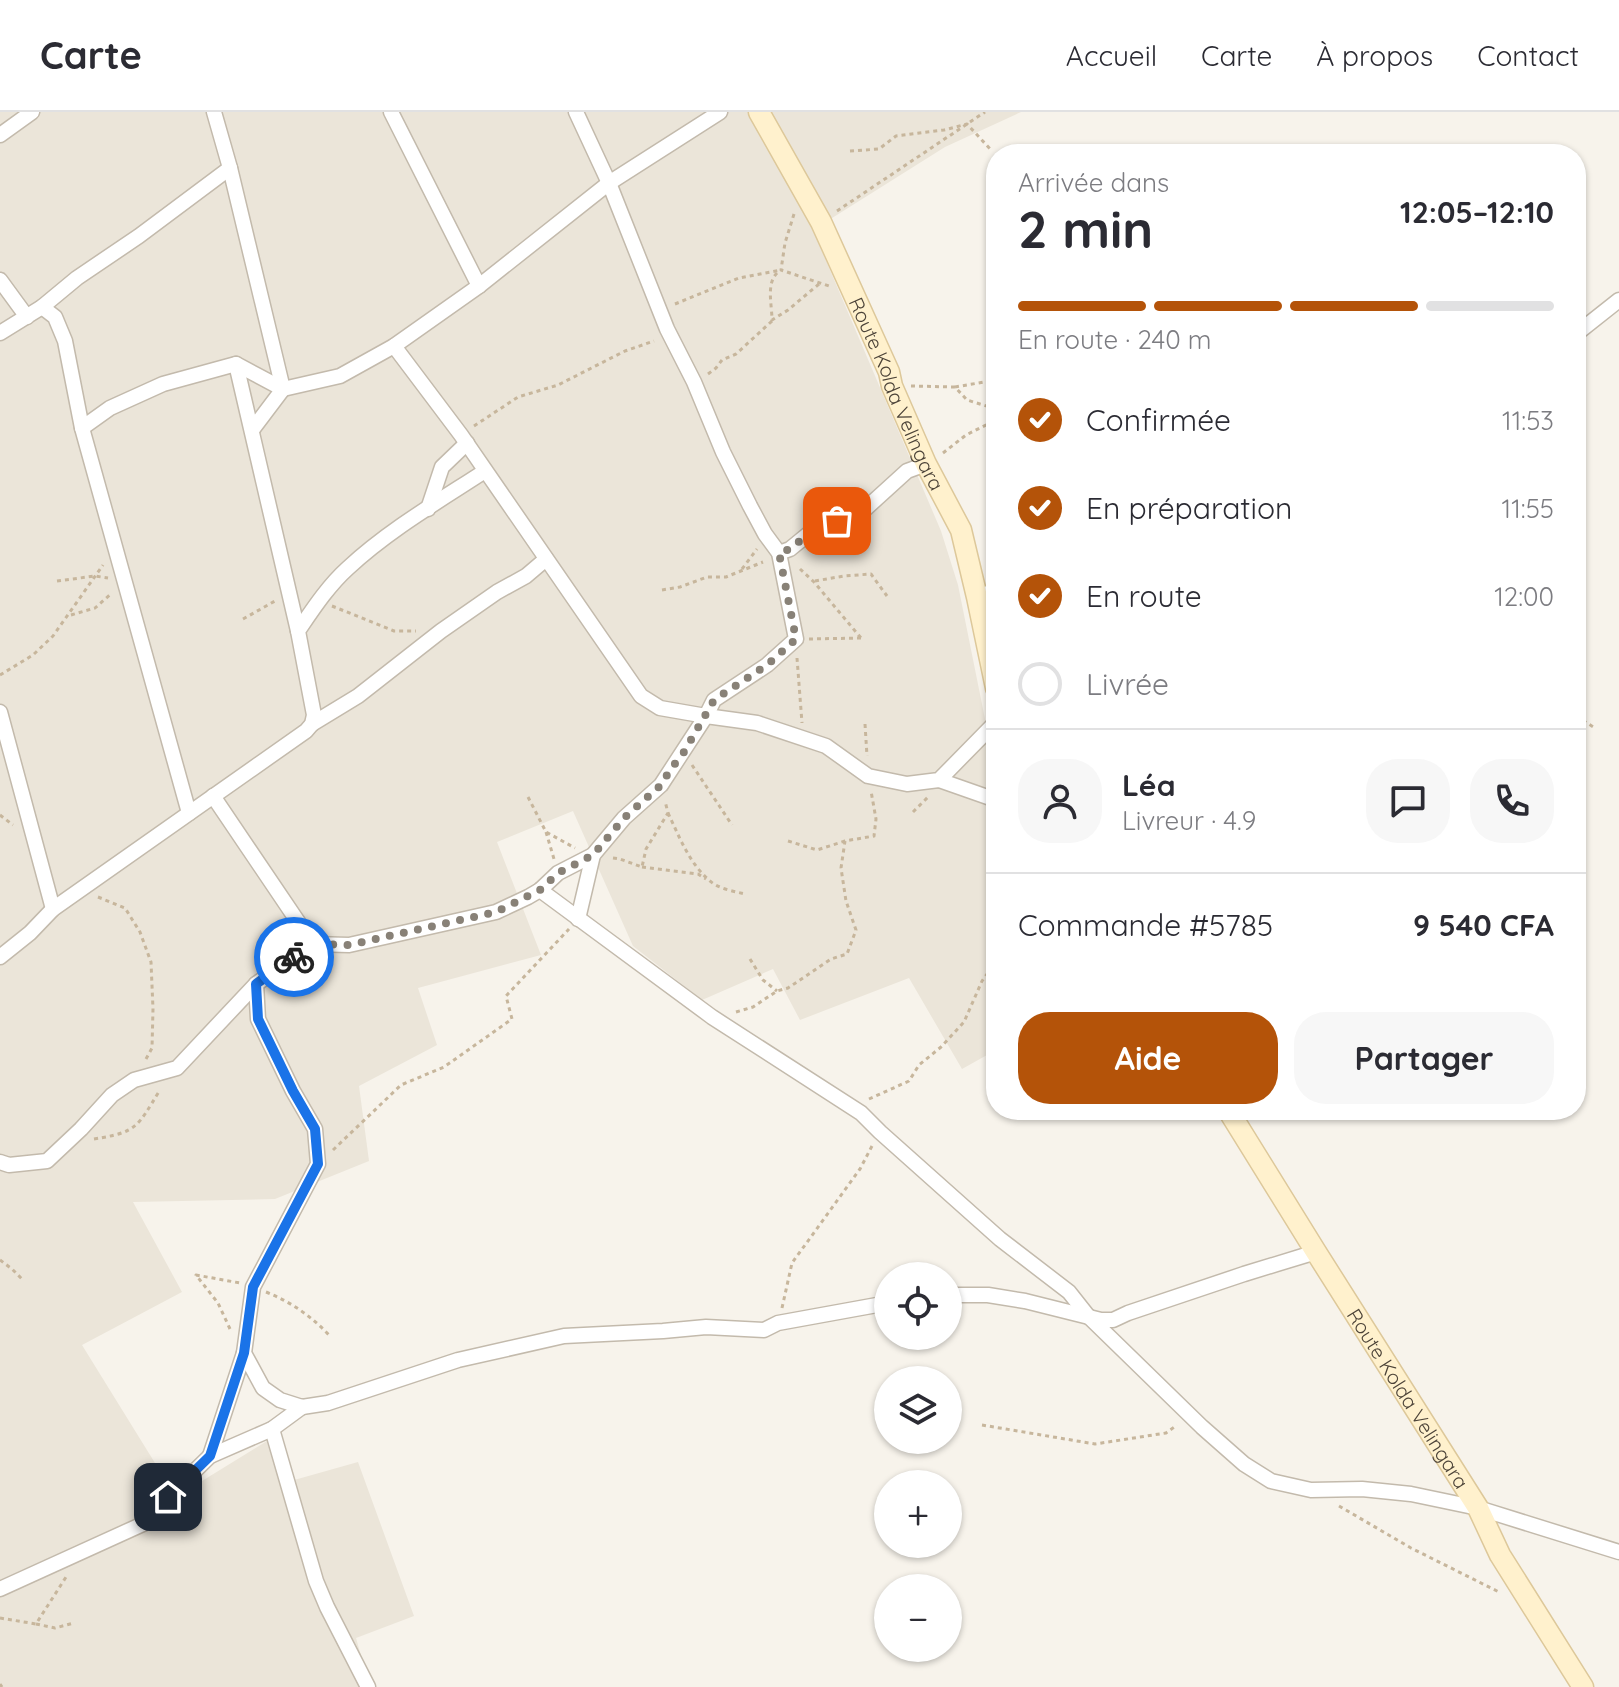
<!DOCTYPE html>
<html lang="fr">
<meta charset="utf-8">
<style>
body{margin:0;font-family:Quicksand,sans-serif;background:#f7f7f7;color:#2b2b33;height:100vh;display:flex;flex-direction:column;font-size:30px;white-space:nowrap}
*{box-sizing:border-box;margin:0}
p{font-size:26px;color:#7c7c81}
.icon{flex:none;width:44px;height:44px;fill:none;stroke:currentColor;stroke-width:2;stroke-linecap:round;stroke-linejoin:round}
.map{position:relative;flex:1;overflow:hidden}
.sheet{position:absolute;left:986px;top:32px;width:600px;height:976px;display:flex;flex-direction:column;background:#fff;border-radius:32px;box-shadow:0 2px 6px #0004}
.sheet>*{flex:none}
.tools{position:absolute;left:874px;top:1150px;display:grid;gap:16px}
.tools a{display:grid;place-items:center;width:88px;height:88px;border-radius:50%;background:#fff;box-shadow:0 2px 6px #0004;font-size:40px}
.pin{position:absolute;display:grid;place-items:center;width:68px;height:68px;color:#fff;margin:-34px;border-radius:16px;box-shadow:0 4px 12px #0006}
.courier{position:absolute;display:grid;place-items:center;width:80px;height:80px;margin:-40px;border:6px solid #1a73e8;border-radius:50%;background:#fff;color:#222;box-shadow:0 2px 10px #0007}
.overview em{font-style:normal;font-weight:700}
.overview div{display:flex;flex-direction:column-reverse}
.overview{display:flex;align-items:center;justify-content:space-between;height:136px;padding:0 32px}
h1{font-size:52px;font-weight:700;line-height:60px}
.bar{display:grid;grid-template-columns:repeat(4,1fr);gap:12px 8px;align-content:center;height:96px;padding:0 32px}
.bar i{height:10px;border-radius:6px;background:#e1e1e2}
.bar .on{background:#b45309}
.bar p{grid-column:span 4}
.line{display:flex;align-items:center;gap:20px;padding:0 32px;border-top:2px solid #e1e1e2}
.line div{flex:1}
.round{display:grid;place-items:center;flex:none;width:84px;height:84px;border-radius:32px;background:#f7f7f7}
ol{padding:0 32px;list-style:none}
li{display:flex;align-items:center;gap:24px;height:88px}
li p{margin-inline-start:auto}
li .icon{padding:8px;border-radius:50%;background:#b45309;color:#fff;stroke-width:4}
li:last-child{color:#7c7c81}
li i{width:44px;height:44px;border:4px solid #e1e1e2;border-radius:50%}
.button{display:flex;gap:16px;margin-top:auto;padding:16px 32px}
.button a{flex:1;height:92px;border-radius:32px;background:#b45309;color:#fff;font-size:32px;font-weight:700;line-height:92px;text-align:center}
.button a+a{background:#f7f7f7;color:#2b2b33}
header{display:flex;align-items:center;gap:48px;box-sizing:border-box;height:112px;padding:0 40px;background:#fff;border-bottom:2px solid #e1e1e2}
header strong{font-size:38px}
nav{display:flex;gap:44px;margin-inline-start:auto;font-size:28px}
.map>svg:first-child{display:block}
</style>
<header>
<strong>Carte</strong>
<nav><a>Accueil</a><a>Carte</a><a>À propos</a><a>Contact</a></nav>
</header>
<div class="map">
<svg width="1619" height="1575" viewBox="0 0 1619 1575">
<rect width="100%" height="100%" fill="#f7f3eb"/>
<polygon fill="#ebe5d9" points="0,0 1021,0 945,35 813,118 941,419 958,473 986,612 996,642 996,938 962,957 909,866 800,908 773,857 702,888 633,834 573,699 497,730 541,843 418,876 437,933 359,974 369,1049 275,1087 133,1090 182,1180 82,1233 176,1385 267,1329 280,1372 358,1350 414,1504 356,1526 370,1575 0,1575"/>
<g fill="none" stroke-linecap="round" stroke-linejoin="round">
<g stroke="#c3baac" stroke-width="17">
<g id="minor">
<polyline points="214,0 230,56 283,277 252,318"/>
<polyline points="391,0 479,174"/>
<polyline points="0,23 32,0"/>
<polyline points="0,168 27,205"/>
<polyline points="42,195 55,205 65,229 82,316 189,701"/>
<polyline points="0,221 42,195 77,166 139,124 230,56"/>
<polyline points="1576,222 1619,188"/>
<polyline points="394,234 461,323 641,584 660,596 706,604 714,588 767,553 796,527 779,441 765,422 750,394 723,340 694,270 667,217 609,71 576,0"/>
<polyline points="236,252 298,519"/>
<polyline points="82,316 110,296 163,272 236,252 283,277 340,264 394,234 479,174 609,71 720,0"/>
<polyline points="428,397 442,355 467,331"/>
<polyline points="779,441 790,437 812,419 863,399 907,359 926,352"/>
<polyline points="977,485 996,478"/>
<polyline points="0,600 53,797"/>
<polyline points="312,612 358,584 441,519 497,480 526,464 546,447"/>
<polyline points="939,668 996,688"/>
<polyline points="540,778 712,905 861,1001 880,1020 1000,1127 1069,1180 1088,1204 1202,1315 1244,1352 1271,1369 1311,1378 1362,1377 1411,1382 1478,1396 1619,1440"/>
<polyline points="578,807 593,743"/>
<polyline points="313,832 349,833 496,800 528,785 540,778 558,761 593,743 624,706 661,673 706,604 757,611 826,634 868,664 907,672 939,668 996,610"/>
<path d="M0,845L30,821L53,797L306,619L312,612L314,603L298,519C313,497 328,474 348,456C389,418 439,389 485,359"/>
<polyline points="256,872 258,907 293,979 315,1017 318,1052 253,1175 244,1241 263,1276 280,1288 302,1295 328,1291 458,1248 564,1224 663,1219 706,1215 764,1218 778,1211 888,1191"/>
<polyline points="0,1050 9,1053 47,1049 81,1017 112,983 134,968 177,956 256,872 313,832 213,684"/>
<polyline points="948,1183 988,1183 1025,1189 1101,1208 1113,1208 1128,1201 1244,1162 1316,1140"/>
<polyline points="272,1317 316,1469 327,1495 368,1575"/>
<polyline points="210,1344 244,1241"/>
<polyline points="0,1477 154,1407 168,1385 210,1344 272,1317 302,1295"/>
</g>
</g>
<g stroke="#ddc89a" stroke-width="23">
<g id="secondary">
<path id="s1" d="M759,0L821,110L889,260L892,274L926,352L961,418L977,485L996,576"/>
<path id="s2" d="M1228,998L1316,1140L1478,1396L1500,1443L1583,1575"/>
</g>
</g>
<g stroke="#c7b69c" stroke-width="3" stroke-dasharray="4 4" stroke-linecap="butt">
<polyline points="850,39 879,37 896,24 944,18 967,12 992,39"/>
<polyline points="837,99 985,0"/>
<polyline points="794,102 785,131 781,158 829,174"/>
<path d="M777,161C766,172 772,193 772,208L788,198L819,172"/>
<polyline points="675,192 739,166 781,158"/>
<polyline points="708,262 716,256 722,248 736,242 772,209"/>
<polyline points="911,274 955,275 967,288 996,297"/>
<polyline points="955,275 996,268"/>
<polyline points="474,314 518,285 558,273 625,239 654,229"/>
<polyline points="943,341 966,323 996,308"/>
<polyline points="742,457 757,437"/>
<polyline points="800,457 814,470 861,526"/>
<polyline points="57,469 95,464 108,466"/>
<polyline points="815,469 844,464 871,462 887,484"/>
<polyline points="662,478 680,475 707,465 726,465 763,450"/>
<polyline points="332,494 394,519 416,519"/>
<polyline points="71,503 95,496 112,481"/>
<polyline points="243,507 275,489"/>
<polyline points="809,527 861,526"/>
<polyline points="797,546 802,611"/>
<polyline points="0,563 33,543 53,524 103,453"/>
<polyline points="1576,604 1595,616"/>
<polyline points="865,612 867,644"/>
<polyline points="692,653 732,713"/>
<polyline points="528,685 546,720 575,736"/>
<polyline points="913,700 928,685"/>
<path d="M668,701C679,724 689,751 709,768C718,777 733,779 745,782"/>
<polyline points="0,703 13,713"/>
<polyline points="546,720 554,747"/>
<polyline points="788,729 817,738 845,729 874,724 876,707 871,679"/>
<polyline points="613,746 620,747 642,755 646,737 668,701 665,689"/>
<polyline points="642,755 698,762 706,767"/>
<polyline points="98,785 125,796 140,820 151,850 153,897 152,936 146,947"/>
<polyline points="750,847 763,868 777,879"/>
<polyline points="736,900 753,895 777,879 788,876 831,847 847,842 856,818 846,789 841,756 845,729"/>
<polyline points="869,987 909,969 919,953 941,935 964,910 982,869 987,862 996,858"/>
<path d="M94,1027C138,1020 137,1015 160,978"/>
<polyline points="333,1038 401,973 444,955 512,907 506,884 569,817"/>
<polyline points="0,1148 12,1157 23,1168"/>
<path d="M266,1180C291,1190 311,1204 329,1223"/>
<polyline points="782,1196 792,1151 860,1057 872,1034"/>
<polyline points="230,1217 218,1191 196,1163 240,1171"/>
<polyline points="982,1313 1095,1332 1166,1321 1177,1313"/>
<polyline points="1339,1394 1411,1436 1501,1481"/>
<polyline points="0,1506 36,1512 66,1465"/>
<polyline points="36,1512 55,1516 74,1511"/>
<polyline points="0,1572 2,1575"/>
</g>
<use href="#minor" stroke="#fff" stroke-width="14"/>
<use href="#secondary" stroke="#fff1cd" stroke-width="20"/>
</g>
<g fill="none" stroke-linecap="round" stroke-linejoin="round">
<polyline stroke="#888177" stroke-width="8" stroke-dasharray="0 14.4" points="294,845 313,832 349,833 496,800 540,778 558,761 593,743 624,706 661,673 670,658 684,640 714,588 767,553 796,527 779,441 790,437 812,419 837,409"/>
<polyline stroke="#1a73e8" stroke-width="10" points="168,1385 210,1344 244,1241 253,1175 318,1052 315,1017 293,979 258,907 256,872 294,845"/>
</g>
<g text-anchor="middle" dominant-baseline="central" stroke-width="6" stroke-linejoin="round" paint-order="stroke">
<g font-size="20" fill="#4c4338" stroke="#fff">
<text stroke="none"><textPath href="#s1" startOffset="314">Route Kolda Velingara</textPath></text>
<text stroke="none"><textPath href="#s2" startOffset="340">Route Kolda Velingara</textPath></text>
</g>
</g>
</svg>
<div class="tools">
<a><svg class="icon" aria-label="locate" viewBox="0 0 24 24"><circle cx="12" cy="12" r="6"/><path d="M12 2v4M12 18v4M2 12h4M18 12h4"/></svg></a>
<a><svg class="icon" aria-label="layers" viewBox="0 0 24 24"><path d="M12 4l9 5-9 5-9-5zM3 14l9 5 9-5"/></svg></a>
<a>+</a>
<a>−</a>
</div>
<div class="pin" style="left:837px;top:409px;background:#ea580c"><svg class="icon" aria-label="bag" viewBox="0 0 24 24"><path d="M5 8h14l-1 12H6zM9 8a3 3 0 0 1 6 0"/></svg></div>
<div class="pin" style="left:168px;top:1385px;background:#1f2937"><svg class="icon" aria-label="home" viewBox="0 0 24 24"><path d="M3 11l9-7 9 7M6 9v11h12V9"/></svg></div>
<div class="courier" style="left:294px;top:845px"><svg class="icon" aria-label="bike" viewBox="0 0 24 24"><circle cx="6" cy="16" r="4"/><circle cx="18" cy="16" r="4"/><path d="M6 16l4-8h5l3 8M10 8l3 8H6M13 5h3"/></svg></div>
<section class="sheet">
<div class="overview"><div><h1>2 min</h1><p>Arrivée dans</p></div><em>12:05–12:10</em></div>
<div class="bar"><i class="on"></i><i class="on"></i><i class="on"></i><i></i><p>En route · 240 m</p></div>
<ol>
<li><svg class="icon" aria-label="check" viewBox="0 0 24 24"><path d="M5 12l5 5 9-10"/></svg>Confirmée<p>11:53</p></li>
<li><svg class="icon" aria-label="check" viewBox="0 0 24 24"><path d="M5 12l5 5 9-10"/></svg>En préparation<p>11:55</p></li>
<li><svg class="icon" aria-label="check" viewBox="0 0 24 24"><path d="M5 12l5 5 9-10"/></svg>En route<p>12:00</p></li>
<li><i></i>Livrée</li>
</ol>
<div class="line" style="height:144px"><a class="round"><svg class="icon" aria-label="person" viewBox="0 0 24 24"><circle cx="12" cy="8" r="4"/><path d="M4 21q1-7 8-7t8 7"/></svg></a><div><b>Léa</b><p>Livreur · 4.9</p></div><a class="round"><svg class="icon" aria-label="chat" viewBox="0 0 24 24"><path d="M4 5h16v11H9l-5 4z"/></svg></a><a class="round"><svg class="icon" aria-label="phone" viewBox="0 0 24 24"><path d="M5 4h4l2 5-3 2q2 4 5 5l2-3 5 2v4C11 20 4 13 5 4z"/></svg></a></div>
<div class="line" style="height:104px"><div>Commande #5785</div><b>9 540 CFA</b></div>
<div class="button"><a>Aide</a><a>Partager</a></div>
</section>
</div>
